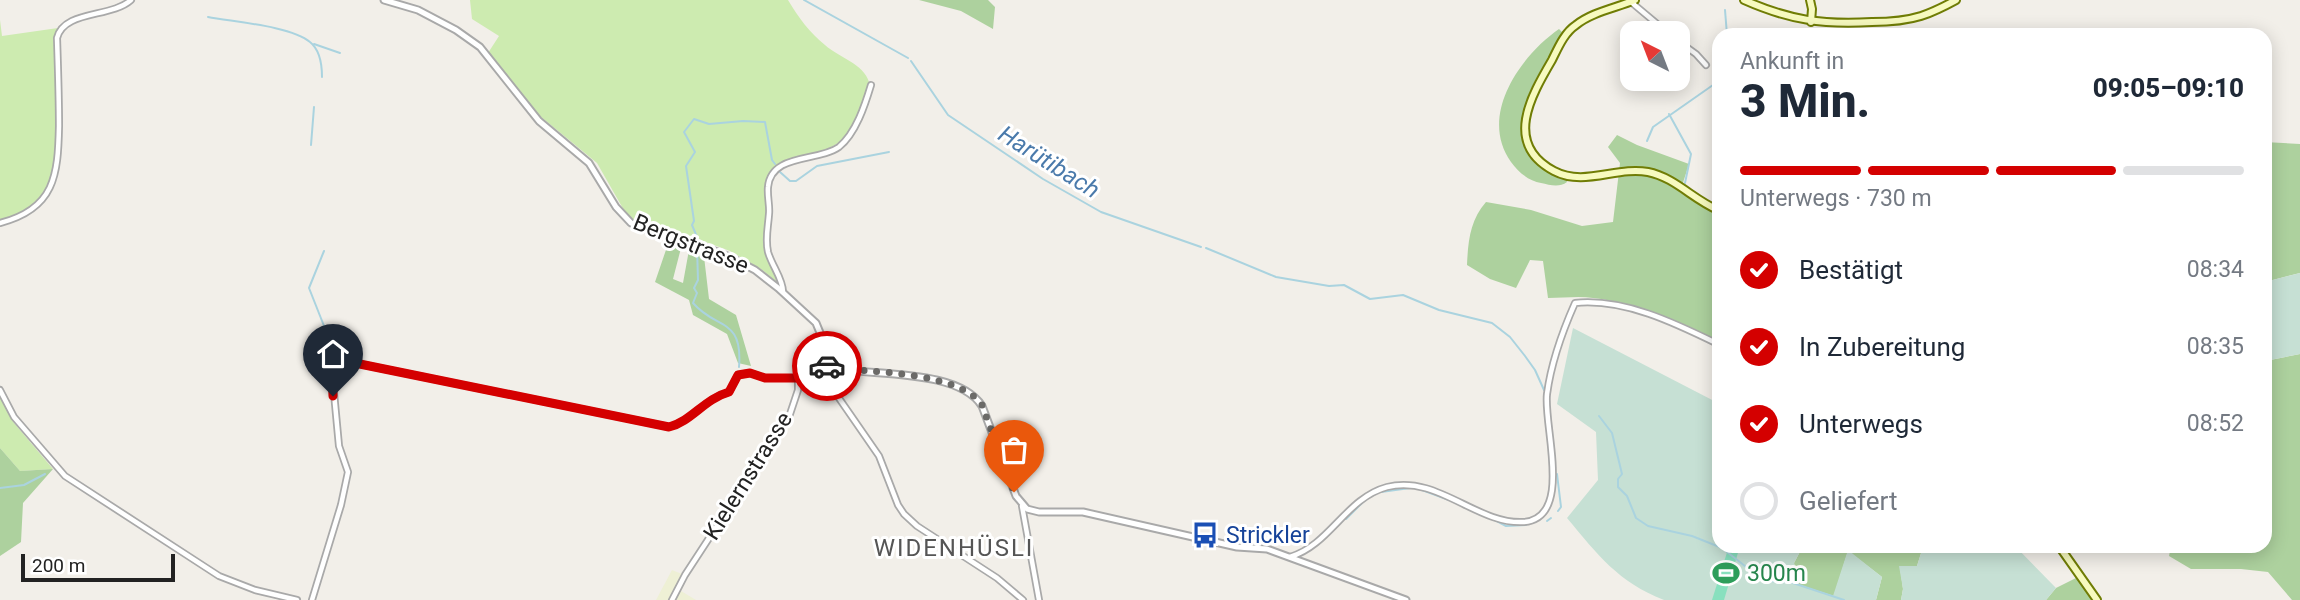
<!DOCTYPE html>
<html lang="de">
<meta charset="utf-8">
<style>
body{margin:0;font-family:Roboto,sans-serif;background:#f6f6f7;color:#1f2937;height:100vh;display:flex;flex-direction:column;font-size:26px;white-space:nowrap}
*{box-sizing:border-box;margin:0}
p{font-size:23px;color:#747a83}
.icon{flex:none;width:38px;height:38px;fill:none;stroke:currentColor;stroke-width:2;stroke-linecap:round;stroke-linejoin:round}
.map{position:relative;flex:1;overflow:hidden}
.side{position:absolute;left:1712px;top:28px;width:560px;height:525px;display:flex;flex-direction:column;background:#fff;border-radius:21px;box-shadow:0 4px 18px #0003}
.side>*{flex:none}
.needle{width:46px;rotate:318deg}
.fabs{position:absolute;left:1620px;top:21px;display:grid;gap:14px}
.fabs a{display:grid;place-items:center;width:70px;height:70px;border-radius:14px;background:#fff;box-shadow:0 4px 18px #0003;font-size:35px}
.scale{position:absolute;left:21px;bottom:18px;width:154px;box-sizing:border-box;padding-left:7px;border:4px solid #222;border-top:0;font-size:19px;line-height:24px;white-space:nowrap;color:#222;-webkit-text-stroke:5px #fff;paint-order:stroke}
.pin{position:absolute;display:grid;place-items:center;width:60px;height:60px;color:#fff;margin:-72px -30px;border-radius:50% 50% 50% 0;rotate:-45deg;box-shadow:0 0 7px #0007}
.pin .icon{rotate:45deg}
.courier{position:absolute;display:grid;place-items:center;width:70px;height:70px;margin:-35px;border:5px solid #d40000;border-radius:50%;background:#fff;color:#222;box-shadow:0 2px 9px #0007}
.overview em{font-style:normal;font-weight:800}
.overview div{display:flex;flex-direction:column-reverse}
.overview{display:flex;align-items:center;justify-content:space-between;height:119px;padding:0 28px}
h1{font-size:46px;font-weight:800;line-height:52px}
.bar{display:grid;grid-template-columns:repeat(4,1fr);gap:10px 7px;align-content:center;height:84px;padding:0 28px}
.bar i{height:9px;border-radius:5px;background:#e0e1e3}
.bar .active{background:#d40000}
.bar p{grid-column:span 4}
ol{padding:0 28px;list-style:none}
li{display:flex;align-items:center;gap:21px;height:77px}
li p{margin-inline-start:auto}
li .icon{padding:7px;border-radius:50%;background:#d40000;color:#fff;stroke-width:4}
li:last-child{color:#747a83}
li i{width:38px;height:38px;border:4px solid #e0e1e3;border-radius:50%}
.map>svg:first-child{display:block}
</style>
<div class="map">
<svg width="2300" height="600" viewBox="0 0 2300 600">
<rect width="100%" height="100%" fill="#f2efe9"/>
<polygon fill="#eef0d5" points="672,570 687,576 681,591 696,600 656,600"/>
<g fill="#cdebb0">
<path d="M470,0H788C798,17 810,33 825,45C838,57 864,64 869,82C871,90 864,101 862,108C846,144 836,148 799,157C790,159 782,160 775,167C763,180 766,191 767,206C767,240 761,250 778,283L761,269L730,251L684,234L634,221L625,212L597,163L535,112L488,53L499,36L472,19Z"/>
<path d="M0,20L2,36L58,28L56,36C58,84 73,188 21,215C15,218 7,219 0,220Z"/>
<polygon points="0,397 14,423 53,469 20,471 0,448"/>
</g>
<g fill="#add19e">
<polygon points="919,0 988,0 995,7 993,29 961,11"/>
<path d="M1559,29L1562,32L1561,38C1541,72 1510,108 1529,149C1537,166 1549,173 1566,178L1567,182C1559,188 1550,185 1541,183C1529,181 1518,172 1511,162C1478,116 1520,56 1559,29Z"/>
<path d="M1617,135L1637,145L1689,164L1680,192L1718,213V342C1679,322 1637,303 1593,298C1579,296 1563,298 1548,298L1543,261L1530,260L1516,288L1490,279L1467,265C1468,242 1470,220 1486,202L1531,210L1582,226L1613,222L1620,163L1608,147Z"/>
<polygon points="2264,142 2300,144 2300,273 2265,282"/>
<polygon points="668,244 681,248 673,279 683,283 689,250 703,248 709,299 736,315 751,366 738,363 727,334 693,315 689,300 655,282"/>
<polygon points="2300,354 2300,600 2292,600 2268,572 2241,569 2191,569 2169,556 2171,546 2264,546 2265,361"/>
<polygon points="0,448 20,471 53,469 23,503 21,542 0,556"/>
<polygon points="1803,546 1855,546 1859,550 1895,550 1896,546 1916,546 1922,550 1917,566 1900,567 1903,589 1901,600 1876,600 1882,577 1848,551 1834,596 1794,583 1797,577 1794,563"/>
<polygon points="2078,577 2095,600 2046,600 2056,588"/>
</g>
<g fill="#c6e0d4">
<polygon points="2300,273 2300,354 2265,361 2265,282"/>
<path d="M1573,328L1718,403V546H1803L1794,563L1797,577L1794,583L1833,596L1848,550L1882,577L1876,600H1664C1618,582 1598,555 1567,518L1598,480L1596,432L1557,404Z"/>
<polygon points="1916,546 2015,546 2056,588 2046,600 1901,600 1903,589 1899,566 1917,566 1922,550"/>
</g>
<polygon fill="#88e0be" points="1729,546 1740,546 1724,600 1712,600"/>
<g fill="none" stroke-linecap="round" stroke-linejoin="round">
<g stroke="#aad3df" stroke-width="2">
<polyline points="804,0 908,58"/>
<polyline points="1725,10 1727,35"/>
<path d="M208,17C234,22 291,26 310,42C320,50 322,65 322,77"/>
<polyline points="314,44 340,53"/>
<polyline points="911,61 948,115 1043,179 1101,212 1201,247"/>
<polyline points="1669,114 1691,154 1685,183"/>
<polyline points="1647,141 1653,127 1713,85"/>
<polyline points="311,145 314,107"/>
<polyline points="780,172 790,181 796,181 817,166 889,152"/>
<polyline points="697,237 692,225 694,221 686,166 695,152 684,132 694,119 709,124 743,121 765,122 772,160 775,164"/>
<path d="M697,247L698,280L694,288L697,293L693,303C716,330 743,317 739,367"/>
<polyline points="1206,248 1276,277 1329,286 1344,285 1370,299 1403,295 1439,310 1492,323 1510,337 1525,356 1535,370 1544,390"/>
<polyline points="324,251 309,288 326,331"/>
<polyline points="1599,416 1612,433 1622,474 1618,479 1618,487 1627,496 1636,518 1648,526 1692,536 1722,548 1764,581 1790,582 1844,600"/>
<polyline points="1557,474 1561,507 1558,511"/>
<polyline points="0,488 24,485 45,474"/>
<polyline points="1422,490 1449,500"/>
<polyline points="1381,492 1410,488"/>
<polyline points="1346,519 1364,501"/>
<polyline points="1493,519 1506,526 1526,525"/>
<polyline points="1547,521 1551,518"/>
</g>
<g stroke="#a9a9a9" stroke-width="8">
<g id="minor">
<polyline points="1631,2 1668,33"/>
<polyline points="1678,41 1696,54 1706,65"/>
<path d="M0,223C55,209 58,175 59,126C59,97 58,68 57,38C64,10 111,18 131,0"/>
<path d="M783,292C783,279 772,266 768,252C765,239 768,228 769,214C770,206 767,196 768,187C771,153 818,162 839,147C856,133 865,105 871,85"/>
<polyline points="828,367 834,391 879,456 898,505 904,514 917,526 997,578 1023,600"/>
<polyline points="0,390 14,417 65,476 219,576 255,590 297,600"/>
<polyline points="1022,506 1039,600"/>
<path d="M1290,557C1330,545 1346,498 1387,487C1437,474 1477,525 1524,522C1574,518 1543,425 1547,394C1551,364 1563,330 1575,303C1624,298 1675,323 1718,344"/>
<path d="M312,600L341,505L348,472L339,446L332,372L338,364L350,362L669,427C692,421 704,399 729,392L738,375L750,373L766,378H798"/>
<polyline points="672,600 685,575 790,414 798,390 798,378 805,368 826,361"/>
</g>
</g>
<g stroke="#a9a9a9" stroke-width="9">
<path id="tertiary" d="M384,0L418,10L456,30L480,47L539,121L589,163L616,207L631,223L644,229L687,240L732,258L755,270L778,288L816,323L823,340L828,367C867,377 957,367 982,406L1016,496L1027,509L1039,512H1083L1237,547L1267,549L1406,600"/>
</g>
<g stroke="#707d05" stroke-width="10">
<g id="secondary">
<path d="M1635,0C1616,8 1592,12 1576,25C1564,33 1558,48 1552,60C1531,96 1503,144 1554,171C1584,187 1617,166 1648,172C1674,177 1694,200 1718,210"/>
<path d="M1744,0C1789,20 1823,25 1872,22C1889,22 1905,21 1921,16C1933,12 1945,6 1956,0"/>
<polyline points="1810,0 1812,9 1811,22"/>
<polyline points="2059,546 2097,600"/>
</g>
</g>
<use href="#minor" stroke="#fff" stroke-width="4.5"/>
<use href="#tertiary" stroke="#fff" stroke-width="5"/>
<use href="#secondary" stroke="#f7fabf" stroke-width="6"/>
</g>
<g fill="none" stroke-linecap="round" stroke-linejoin="round">
<path stroke="#6b6a68" stroke-width="7" stroke-dasharray="0 12.6" d="M827,366L834,369C871,371 961,373 982,405L1014,492"/>
<path stroke="#d40000" stroke-width="9" d="M333,396L332,372L338,364L350,362L669,427C692,421 704,399 729,392L738,375L750,373L765,378H798L805,368L825,362L827,366"/>
</g>
<defs>
<g id="bus-bare" transform="scale(2.1)"><path d="M-5-6H5V4H4V6H2V4H-2V6H-4V4H-5ZM-3.5-4V0h7V-4ZM-3.5 1.2v1.5H-2V1.2ZM2 1.2v1.5H3.5V1.2Z" fill="#1a4fb4" stroke="#fff" stroke-width="2.5" paint-order="stroke"/></g>
<g id="stadium-bare" transform="scale(2.1)"><path d="M0-5a6.5 5 0 1 0 0 10a6.5 5 0 1 0 0-10ZM-3.5-1.8h7v3.6h-7Z" fill="#2e9e5b" stroke="#fff" stroke-width="2.5" paint-order="stroke"/></g>
</defs>
<g fill-rule="evenodd">
<use href="#bus-bare" x="1205" y="535"/>
<use href="#stadium-bare" x="1726" y="573"/>
</g>
<g text-anchor="middle" dominant-baseline="central" stroke-width="6" stroke-linejoin="round" paint-order="stroke">
<g font-size="23" fill="#222" stroke="#fff">
<text transform="translate(691 244) rotate(22)">Bergstrasse</text>
<text transform="translate(748 476) rotate(-58)">Kielernstrasse</text>
</g>
<g font-size="23" fill="#164399" stroke="#fff" text-anchor="start">
<text x="1226" y="535">Strickler</text>
</g>
<g font-size="23" fill="#27864d" stroke="#fff" text-anchor="start">
<text x="1747" y="573">300m</text>
</g>
<g font-size="24" font-style="italic" fill="#4a7aab" stroke="#fff">
<text transform="translate(1049 162) rotate(32)">Harütibach</text>
</g>
<g font-size="24" letter-spacing="2" fill="#555" stroke="#fff">
<text x="954" y="548">WIDENHÜSLI</text>
</g>
</g>
</svg>
<div class="fabs">
<a><svg class="needle" viewBox="-14 -14 28 28"><path d="M0-13l5 13h-10z" fill="#e53935"/><path d="M0 13l5-13h-10z" fill="#747a83"/></svg></a>
</div>
<div class="scale">200 m</div>
<div class="pin" style="left:1014px;top:492px;background:#ea580c"><svg class="icon" aria-label="bag" viewBox="0 0 24 24"><path d="M5 8h14l-1 12H6zM9 8a3 3 0 0 1 6 0"/></svg></div>
<div class="pin" style="left:333px;top:396px;background:#1f2937"><svg class="icon" aria-label="home" viewBox="0 0 24 24"><path d="M3 11l9-7 9 7M6 9v11h12V9"/></svg></div>
<div class="courier" style="left:827px;top:366px"><svg class="icon" aria-label="car" viewBox="0 0 24 24"><path d="M5 17H2v-5l4-1 3-4h7l3 4 3 1v5h-3M9 17h6M6 11h13"/><circle cx="7" cy="17" r="2"/><circle cx="17" cy="17" r="2"/></svg></div>
<section class="side">
<div class="overview"><div><h1>3 Min.</h1><p>Ankunft in</p></div><em>09:05–09:10</em></div>
<div class="bar"><i class="active"></i><i class="active"></i><i class="active"></i><i></i><p>Unterwegs · 730 m</p></div>
<ol>
<li><svg class="icon" aria-label="check" viewBox="0 0 24 24"><path d="M5 12l5 5 9-10"/></svg>Bestätigt<p>08:34</p></li>
<li><svg class="icon" aria-label="check" viewBox="0 0 24 24"><path d="M5 12l5 5 9-10"/></svg>In Zubereitung<p>08:35</p></li>
<li><svg class="icon" aria-label="check" viewBox="0 0 24 24"><path d="M5 12l5 5 9-10"/></svg>Unterwegs<p>08:52</p></li>
<li><i></i>Geliefert</li>
</ol>
</section>
</div>
